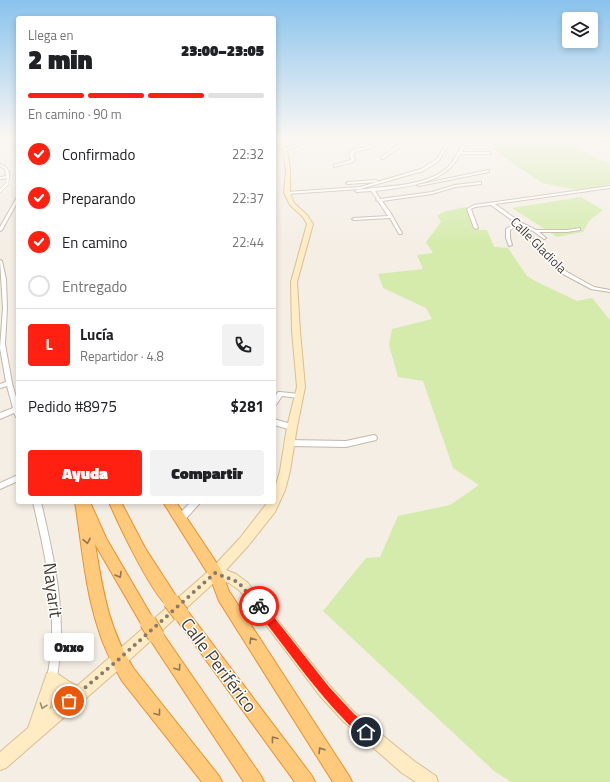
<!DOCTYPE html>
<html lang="es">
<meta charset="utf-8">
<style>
body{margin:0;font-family:"Titillium Web",sans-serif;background:#f2f2f2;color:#202124;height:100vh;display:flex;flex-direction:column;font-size:15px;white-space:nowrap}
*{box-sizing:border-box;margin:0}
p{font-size:13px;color:#757577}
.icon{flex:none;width:22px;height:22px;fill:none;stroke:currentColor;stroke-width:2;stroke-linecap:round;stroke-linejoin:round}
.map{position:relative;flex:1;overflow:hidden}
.drawer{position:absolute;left:16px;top:16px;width:260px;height:488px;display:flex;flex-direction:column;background:#fff;border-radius:4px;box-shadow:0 2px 6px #0003}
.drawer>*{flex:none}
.fabs{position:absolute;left:562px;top:12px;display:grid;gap:8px}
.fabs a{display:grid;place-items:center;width:36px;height:36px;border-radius:4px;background:#fff;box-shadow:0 2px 6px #0003;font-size:20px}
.pin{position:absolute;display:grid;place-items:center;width:34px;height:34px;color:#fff;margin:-17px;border:2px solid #fff;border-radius:50%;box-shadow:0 1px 4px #0007}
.courier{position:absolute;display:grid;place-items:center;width:40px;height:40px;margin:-20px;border:3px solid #ff2011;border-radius:50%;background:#fff;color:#222;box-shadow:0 1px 5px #0007}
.bubble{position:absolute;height:28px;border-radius:4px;background:#fff;box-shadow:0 2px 6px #0003;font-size:13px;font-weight:800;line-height:28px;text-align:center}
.overview em{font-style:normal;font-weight:800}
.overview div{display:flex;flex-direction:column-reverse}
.overview{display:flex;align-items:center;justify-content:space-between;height:68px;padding:0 12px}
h1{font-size:26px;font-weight:800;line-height:30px}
.bar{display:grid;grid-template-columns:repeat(4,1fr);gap:6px 4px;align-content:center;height:48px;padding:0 12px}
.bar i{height:5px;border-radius:3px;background:#e0e0e0}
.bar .on{background:#ff2011}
.bar p{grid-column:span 4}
.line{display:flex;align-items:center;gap:10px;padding:0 12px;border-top:1px solid #e0e0e0}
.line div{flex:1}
.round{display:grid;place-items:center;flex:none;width:42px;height:42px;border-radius:4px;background:#f2f2f2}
ol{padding:0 12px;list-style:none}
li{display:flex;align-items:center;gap:12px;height:44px}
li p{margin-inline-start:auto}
li .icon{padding:4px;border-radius:50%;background:#ff2011;color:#fff;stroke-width:4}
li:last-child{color:#757577}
li i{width:22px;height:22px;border:2px solid #e0e0e0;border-radius:50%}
.button{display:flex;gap:8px;margin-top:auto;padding:8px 12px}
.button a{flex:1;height:46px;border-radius:4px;background:#ff2011;color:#fff;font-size:16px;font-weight:800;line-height:46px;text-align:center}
.button a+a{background:#f2f2f2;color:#202124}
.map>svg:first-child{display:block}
</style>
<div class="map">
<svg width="610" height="782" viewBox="0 0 610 782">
<rect width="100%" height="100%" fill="#f4eee5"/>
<g fill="#d4ebab">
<path d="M490,137H562L566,139H565C580,147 593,159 610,163V185L578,190L542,183L492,149L497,141Z"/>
<polygon points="581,197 603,210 589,221 583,232 557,237 512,208"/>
<polygon points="466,207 474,230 487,230 494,247 508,248 527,276 535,281 577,301 592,298 610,320 610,782 511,782 494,771 323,611 366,558 380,557 398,516 450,505 479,485 453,468 423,381 398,377 389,345 392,329 432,319 426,308 383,288 378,274 423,269 417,255 433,253 426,242 441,222 437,215 446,211"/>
</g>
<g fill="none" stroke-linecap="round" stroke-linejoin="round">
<g stroke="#c3b8aa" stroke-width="3.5">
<polyline id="pedestrian" points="0,191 7,184 8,177"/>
</g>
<g stroke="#c3b8aa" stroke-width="2">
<g id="minor">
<polygon points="10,137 12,137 18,146 18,149"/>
<path d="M375,137H377V144C371,151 359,148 353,154L355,159L353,162L334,167V165L351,160V159L349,154L353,150L373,145L375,144Z"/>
<polygon points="411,137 414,137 383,159 381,159 381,157"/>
<polygon points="450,137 452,137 439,161 423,171 360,189 287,194 285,193 287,192 360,187 421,169 437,159"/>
<path d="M475,137H478L468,143L461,152H490L491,154H460C457,159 454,165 449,169C432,185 397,188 375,191L380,199L432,192L455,185L480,182H481V184L455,187L432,194L382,201L390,212L402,233L401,234H399L390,218L354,220L352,219L354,218L388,216L378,201L376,200L377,199L371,191L357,192L355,191L356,190C384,186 425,187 447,168C456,160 458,148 467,141C469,139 472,138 475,137Z"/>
<path d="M594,137C599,137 604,139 610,139V141H603Z"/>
<path d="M0,164C7,166 10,171 9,178L0,179V177L6,176L5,169L0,166Z"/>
<polygon points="488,170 489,170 489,172 419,186 417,185"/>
<polygon points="376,180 378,181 377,182 348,184 346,183 348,182"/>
<polygon points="610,186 610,188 495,204 520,222 536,230 567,230 580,228 580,230 567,232 539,232 546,238 544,239 533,231 524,227 540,248 567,272 594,287 610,290 610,292 591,289 563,274 538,250 518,225 510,230 510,238 512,245 509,246 506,238 506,229 516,223 491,205 475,207 471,209 478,228 476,229 474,228 467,209 474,205"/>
<polygon points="17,197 18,197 18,201 2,230 0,231 0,227"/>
<polygon points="0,260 2,261 6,279 7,308 5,344 12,383 18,404 18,417 16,417 14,413 0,419 0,413 13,408 7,386 0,388 0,384 6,382 0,348 3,308"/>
<polygon points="278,392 280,392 299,394 301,394 302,396 301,398 299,398 282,396 276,405 274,405 274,398"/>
<polygon points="274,419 294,425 295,427 294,429 292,430 274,425"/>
<polygon points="374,435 376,436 377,438 376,440 346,447 289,446 287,445 286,443 287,441 289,440 346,441"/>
<polygon points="18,475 18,481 0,489 0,483"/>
<path d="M33,502H41C51,545 61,588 61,632C61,648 59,663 57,678L55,681L52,683L49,681L47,678C50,663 52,648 52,632C53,588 43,545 33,502Z"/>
<polygon points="191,502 200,502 199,504 183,522 180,523 177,522 176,519 177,516"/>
</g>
</g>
<g stroke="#c3b8aa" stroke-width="2">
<polygon id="tertiary" points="315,137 320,137 286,150 283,149"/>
</g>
<g stroke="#d7bf92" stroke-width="2">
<path id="secondary" d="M274,141L279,145L287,149L290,170V193L294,203L307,215L313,224L297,282L300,331L305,387L297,427L290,471L285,490L275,512L248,546L226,570L236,574L248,583L330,686L354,712L414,761L436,776L438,782H416L402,773L344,722L320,696L240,591L229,583L217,580L124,665L6,768L0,770V752L28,728L47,673L52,671C61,675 68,682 77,686L211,569L240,538L268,502H274V491L280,471L287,427L297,387L292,331L291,282L307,224L303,217L290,205L284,193L286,170L283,150L275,147ZM55,690L66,696L49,710Z"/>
</g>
<g stroke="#e8922b" stroke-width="2">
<g id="trunk">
<path d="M75,502H90L106,538L155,622L153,627L148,629L143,627L95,544C103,591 108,628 134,669L219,776L222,782H202L122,681C113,665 104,648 99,631C85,590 82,545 75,502Z"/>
<path d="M109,502H121L145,548L176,596L178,601L176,606L171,608C155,602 117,521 109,502Z"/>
<polygon points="163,502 176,502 220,568 229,591 349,776 352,782 333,782 219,601 210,577"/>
<polygon points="181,607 186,609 312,776 315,782 295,782 176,619 174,614 176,609"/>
<polygon points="156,628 161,631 261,776 264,782 244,782 151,641 148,636 151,631"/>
</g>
</g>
<use href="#pedestrian" stroke="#fff" stroke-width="2.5"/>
<use href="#minor" fill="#fff" fill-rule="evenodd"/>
<use href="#tertiary" fill="#fff" fill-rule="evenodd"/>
<use href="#secondary" fill="#ffecc4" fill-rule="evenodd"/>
<use href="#trunk" fill="#ffca7c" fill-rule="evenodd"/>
<g stroke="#e8922b" stroke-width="18" stroke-linecap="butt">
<g id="trunk-bridge">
<polyline points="171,601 181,614"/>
<polyline points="148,622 156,636"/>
</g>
</g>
<use href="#trunk-bridge" stroke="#ffca7c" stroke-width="16"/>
</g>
<defs><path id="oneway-chevron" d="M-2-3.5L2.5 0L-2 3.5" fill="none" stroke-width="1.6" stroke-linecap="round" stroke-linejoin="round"/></defs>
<g stroke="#917651">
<use href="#oneway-chevron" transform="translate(87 541) rotate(80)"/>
<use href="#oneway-chevron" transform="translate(119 575) rotate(60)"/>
<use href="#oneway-chevron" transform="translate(252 640) rotate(-122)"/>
<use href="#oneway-chevron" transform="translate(178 668) rotate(56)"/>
<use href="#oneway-chevron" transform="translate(158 713) rotate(52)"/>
<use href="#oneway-chevron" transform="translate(274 739) rotate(-127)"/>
<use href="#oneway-chevron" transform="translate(321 750) rotate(-122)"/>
</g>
<use stroke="#9a8c75" href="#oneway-chevron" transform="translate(43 706) rotate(109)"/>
<linearGradient id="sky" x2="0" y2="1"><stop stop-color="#8ac3ed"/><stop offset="0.56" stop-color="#faf7f3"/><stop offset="1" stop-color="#faf7f3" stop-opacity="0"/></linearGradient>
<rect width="610" height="246" fill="url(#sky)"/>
<path fill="#ff2011" d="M259,601L262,602L329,687L353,713L370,728L372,732L370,736L366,738C355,733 345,720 336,711C307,679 282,643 255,609L254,606L255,602Z"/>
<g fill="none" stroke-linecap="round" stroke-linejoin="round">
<polyline stroke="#847c72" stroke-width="4" stroke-dasharray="0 7.2" points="69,701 118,660 215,573 238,582 259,606"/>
</g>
<g text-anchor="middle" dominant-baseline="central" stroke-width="3" stroke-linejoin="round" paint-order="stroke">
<g font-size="13" fill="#473e34" stroke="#fff">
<text transform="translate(539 245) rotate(45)">Calle Gladiola</text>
</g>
<g font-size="18" fill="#473e34" stroke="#fff">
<text transform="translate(53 590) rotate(83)">Nayarit</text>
<text transform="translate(219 665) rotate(53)">Calle Periférico</text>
</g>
</g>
</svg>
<div class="fabs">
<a><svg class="icon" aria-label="layers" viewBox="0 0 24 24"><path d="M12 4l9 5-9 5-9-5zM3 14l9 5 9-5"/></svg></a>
</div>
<div class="pin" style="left:69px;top:701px;background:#ea580c"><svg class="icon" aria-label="bag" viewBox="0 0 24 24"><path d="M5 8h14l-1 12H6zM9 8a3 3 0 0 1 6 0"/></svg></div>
<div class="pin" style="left:366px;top:732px;background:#1f2937"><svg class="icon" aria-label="home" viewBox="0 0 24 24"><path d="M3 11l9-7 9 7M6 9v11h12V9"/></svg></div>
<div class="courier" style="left:259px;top:606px"><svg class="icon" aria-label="bike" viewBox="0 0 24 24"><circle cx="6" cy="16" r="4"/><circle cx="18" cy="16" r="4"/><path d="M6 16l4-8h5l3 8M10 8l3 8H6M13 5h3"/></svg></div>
<div class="bubble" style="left:44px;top:633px;width:50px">Oxxo</div>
<section class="drawer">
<div class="overview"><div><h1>2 min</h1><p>Llega en</p></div><em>23:00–23:05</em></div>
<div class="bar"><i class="on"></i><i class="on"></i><i class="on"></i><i></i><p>En camino · 90 m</p></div>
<ol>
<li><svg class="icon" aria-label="check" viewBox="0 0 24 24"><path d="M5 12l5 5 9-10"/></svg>Confirmado<p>22:32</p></li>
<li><svg class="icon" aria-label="check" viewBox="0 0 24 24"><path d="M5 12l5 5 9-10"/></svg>Preparando<p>22:37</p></li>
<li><svg class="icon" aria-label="check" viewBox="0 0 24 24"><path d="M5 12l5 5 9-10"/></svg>En camino<p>22:44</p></li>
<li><i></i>Entregado</li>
</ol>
<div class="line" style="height:72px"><b class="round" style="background:#ff2011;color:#fff">L</b><div><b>Lucía</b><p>Repartidor · 4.8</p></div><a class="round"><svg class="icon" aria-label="phone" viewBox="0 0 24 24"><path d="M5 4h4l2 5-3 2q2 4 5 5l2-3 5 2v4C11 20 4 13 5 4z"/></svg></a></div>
<div class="line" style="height:52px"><div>Pedido #8975</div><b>$281</b></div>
<div class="button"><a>Ayuda</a><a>Compartir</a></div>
</section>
</div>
